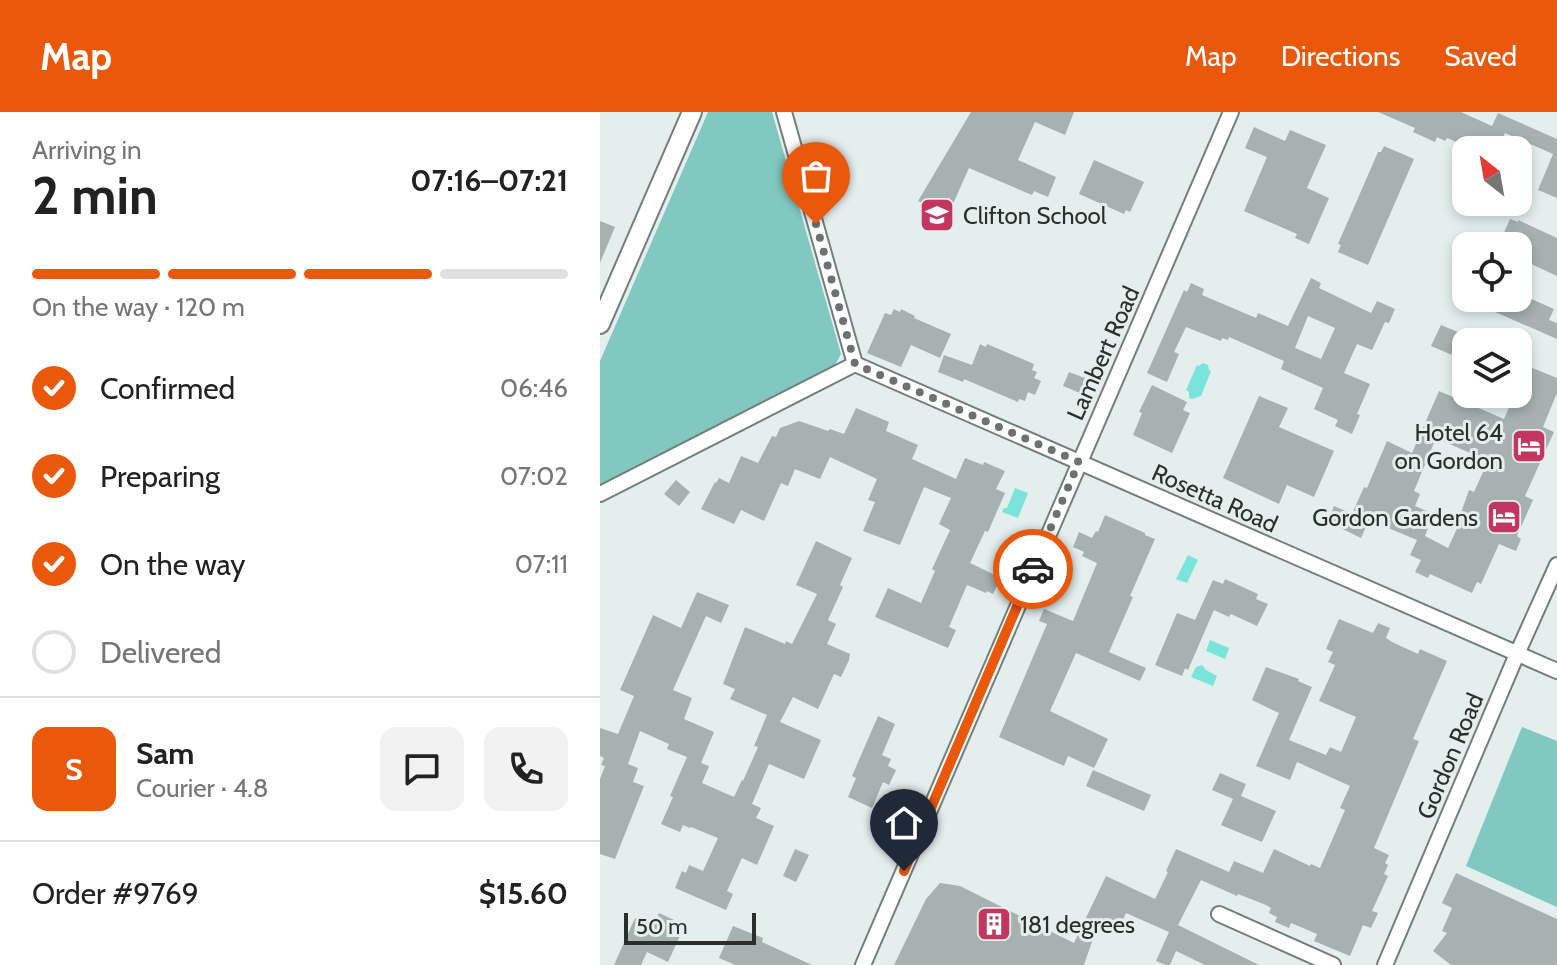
<!DOCTYPE html>
<meta charset="utf-8">
<style>
body{margin:0;font-family:Cabin,sans-serif;background:#f2f2f2;color:#222;height:100vh;display:flex;flex-direction:column;font-size:30px;white-space:nowrap}
*{box-sizing:border-box;margin:0}
p{font-size:26px;color:#767676}
.icon{flex:none;width:44px;height:44px;fill:none;stroke:currentColor;stroke-width:2;stroke-linecap:round;stroke-linejoin:round}
.map{position:relative;flex:1;overflow:hidden}
.sheet{display:flex;flex-direction:column;background:#fff;width:600px}
.sheet>*{flex:none}
.needle{width:52px;rotate:329deg}
.controls{position:absolute;left:852px;top:24px;display:grid;gap:16px}
.controls a{display:grid;place-items:center;width:80px;height:80px;border-radius:16px;background:#fff;box-shadow:0 4px 12px #0003;font-size:40px}
.scale{position:absolute;left:24px;bottom:20px;width:132px;box-sizing:border-box;padding-left:8px;border:4px solid #2a2e2d;border-top:0;font-size:22px;line-height:28px;white-space:nowrap;color:#2a2e2d;-webkit-text-stroke:6px #e4efed;paint-order:stroke}
.pin{position:absolute;display:grid;place-items:center;width:68px;height:68px;color:#fff;margin:-82px -34px;border-radius:50% 50% 50% 0;rotate:-45deg;box-shadow:0 0 8px #0007}
.pin .icon{rotate:45deg}
.courier{position:absolute;display:grid;place-items:center;width:80px;height:80px;margin:-40px;border:6px solid #ea580c;border-radius:50%;background:#fff;color:#222;box-shadow:0 2px 10px #0007}
.head em{font-style:normal;font-weight:700}
.head div{display:flex;flex-direction:column-reverse}
.head{display:flex;align-items:center;justify-content:space-between;height:136px;padding:0 32px}
h1{font-size:52px;font-weight:700;line-height:60px}
.bar{display:grid;grid-template-columns:repeat(4,1fr);gap:12px 8px;align-content:center;height:96px;padding:0 32px}
.bar i{height:10px;border-radius:6px;background:#e0e0e0}
.bar .current{background:#ea580c}
.bar p{grid-column:span 4}
.line{display:flex;align-items:center;gap:20px;padding:0 32px;border-top:2px solid #e0e0e0}
.line div{flex:1}
.round{display:grid;place-items:center;flex:none;width:84px;height:84px;border-radius:16px;background:#f2f2f2}
ol{padding:0 32px;list-style:none}
li{display:flex;align-items:center;gap:24px;height:88px}
li p{margin-inline-start:auto}
li .icon{padding:8px;border-radius:50%;background:#ea580c;color:#fff;stroke-width:4}
li:last-child{color:#767676}
li i{width:44px;height:44px;border:4px solid #e0e0e0;border-radius:50%}
header{display:flex;align-items:center;gap:48px;box-sizing:border-box;height:112px;padding:0 40px;background:#ea580c;color:#fff}
header strong{font-size:38px}
nav{display:flex;gap:44px;margin-inline-start:auto;font-size:28px}
main{display:flex;flex:1;min-height:0}
.map>svg:first-child{display:block}
</style>
<header>
<strong>Map</strong>
<nav><a>Map</a><a>Directions</a><a>Saved</a></nav>
</header>
<main>
<section class="sheet">
<div class="head"><div><h1>2 min</h1><p>Arriving in</p></div><em>07:16–07:21</em></div>
<div class="bar"><i class="current"></i><i class="current"></i><i class="current"></i><i></i><p>On the way · 120 m</p></div>
<ol>
<li><svg class="icon" aria-label="check" viewBox="0 0 24 24"><path d="M5 12l5 5 9-10"/></svg>Confirmed<p>06:46</p></li>
<li><svg class="icon" aria-label="check" viewBox="0 0 24 24"><path d="M5 12l5 5 9-10"/></svg>Preparing<p>07:02</p></li>
<li><svg class="icon" aria-label="check" viewBox="0 0 24 24"><path d="M5 12l5 5 9-10"/></svg>On the way<p>07:11</p></li>
<li><i></i>Delivered</li>
</ol>
<div class="line" style="height:144px"><b class="round" style="background:#ea580c;color:#fff">S</b><div><b>Sam</b><p>Courier · 4.8</p></div><a class="round"><svg class="icon" aria-label="chat" viewBox="0 0 24 24"><path d="M4 5h16v11H9l-5 4z"/></svg></a><a class="round"><svg class="icon" aria-label="phone" viewBox="0 0 24 24"><path d="M5 4h4l2 5-3 2q2 4 5 5l2-3 5 2v4C11 20 4 13 5 4z"/></svg></a></div>
<div class="line" style="height:104px"><div>Order #9769</div><b>$15.60</b></div>
</section>
<div class="map">
<svg width="957" height="853" viewBox="0 0 957 853">
<rect width="100%" height="100%" fill="#e4efed"/>
<g fill="#80c8c0">
<polygon points="108,0 172,0 241,242 234,255 226,259 0,374 0,249"/>
<polygon points="922,615 957,629 957,795 866,754"/>
</g>
<g fill="#79e4d9">
<polygon points="603,251 608,253 609,258 611,259 601,284 592,287 589,286 589,280 586,278 597,253 599,254"/>
<polygon points="415,376 428,381 418,406 402,400 404,396 407,396"/>
<polygon points="588,443 598,448 587,471 576,467"/>
<polygon points="610,528 629,536 625,547 606,539"/>
<polygon points="602,553 606,558 617,564 613,574 591,565 596,555"/>
</g>
<g fill="#a7b1b0" fill-rule="evenodd">
<polygon points="371,0 474,0 465,23 435,10 418,48 456,65 448,85 434,79 432,83 369,56 348,103 318,89"/>
<polygon points="778,0 861,0 892,14 898,1 957,27 957,86 938,78 953,42 905,21 897,38 875,38 847,26 845,29 837,25 835,30 813,20 815,16"/>
<polygon points="654,15 685,29 690,18 726,33 707,76 729,86 709,132 695,126 697,122 644,99 667,45 645,36"/>
<polygon points="784,34 814,47 768,153 738,140 741,133 738,132 778,40 781,40"/>
<polygon points="494,48 544,70 530,100 526,98 524,102 479,82"/>
<polygon points="910,107 918,110 918,108 957,126 957,164 918,146 918,134 898,134"/>
<polygon points="0,109 15,115 0,151"/>
<path d="M711,166L721,171L719,176L771,201L777,189L795,197L789,211L785,210L772,238L757,232L744,261L770,272L757,302L760,303L752,322L735,314L738,308L714,297L723,276L681,257L684,249L629,225L628,228L622,226L621,229L586,215L574,240L579,242L567,270L547,261L584,178L587,180L591,171L604,177L602,183L656,206L658,201L688,214ZM708,204L735,216L721,247L695,236Z"/>
<polygon points="918,181 954,197 949,208 957,211 957,227 863,186 918,186"/>
<polygon points="294,197 300,200 301,197 315,204 314,206 351,222 340,246 311,233 301,255 267,241 285,201 291,203"/>
<polygon points="841,213 882,230 866,230 866,249 831,234"/>
<polygon points="380,232 386,235 387,232 434,252 432,258 437,260 434,266 441,269 435,283 428,280 425,289 419,287 418,290 364,267 363,270 338,260 344,243 372,253"/>
<path d="M918,250L957,266V281L943,315L954,320L925,384L933,388L917,424L921,427L916,439L899,432L881,472L877,470L872,481L830,462L828,466L815,460L821,448L810,443L817,428L769,408L761,426L728,410L734,394L752,402L764,375L767,376L787,329L812,341L839,279L904,307L915,282H918ZM836,326L888,349L874,380L869,378L858,409L860,410L848,436L825,424L828,416L825,415L831,401L815,394L820,382L814,379Z"/>
<polygon points="469,260 485,266 480,281 463,274"/>
<polygon points="552,273 587,290 583,298 590,301 572,341 533,323 542,301 539,300"/>
<polygon points="659,284 688,296 679,315 734,339 714,385 687,373 679,392 623,366"/>
<polygon points="256,296 289,310 286,319 318,333 312,347 356,367 365,346 383,353 384,350 405,359 396,377 405,381 388,420 385,419 370,451 395,463 394,464 400,467 393,482 387,479 386,481 367,473 349,515 356,518 348,536 275,505 288,476 321,491 335,459 332,457 350,418 339,412 351,386 324,375 300,433 263,419 275,390 268,388 277,367 230,345 220,367 195,357 188,374 181,371 164,409 141,398 134,412 101,397 115,370 116,371 119,366 129,371 141,344 158,351 172,324 176,325 180,316 199,309 228,319 230,317 244,322"/>
<polygon points="76,368 90,380 79,394 64,382"/>
<polygon points="505,403 545,421 545,423 555,427 530,484 533,485 509,540 546,556 540,569 476,541 450,599 508,627 494,656 468,644 464,654 399,625 447,512 439,509 444,497 473,509 497,451 482,444 484,440 473,435 479,420 492,426 496,419 498,420"/>
<polygon points="216,429 252,446 240,473 243,475 228,508 236,512 227,532 250,542 249,548 241,565 234,562 218,597 193,585 180,610 221,628 204,667 169,652 152,692 161,696 156,706 174,714 157,753 142,746 127,779 133,782 126,798 75,776 82,759 86,761 89,753 103,759 118,726 91,715 90,716 83,713 80,720 61,712 73,685 70,684 87,645 67,637 69,632 40,619 28,652 38,656 33,670 44,674 15,747 0,742 0,667 5,654 1,653 4,646 0,644 0,616 18,622 34,584 20,578 53,503 81,516 97,480 129,493 121,511 106,504 73,578 92,586 84,607 114,620 101,651 109,654 102,671 134,685 142,668 143,669 158,635 154,634 167,603 130,587 135,577 123,572 145,515 185,532 186,529 192,532 217,482 196,473"/>
<polygon points="625,467 658,482 656,487 668,492 657,514 631,502 629,505 614,498 588,558 585,556 582,564 555,553 577,501 595,508 613,468 623,472"/>
<polygon points="739,507 773,521 778,511 790,516 786,526 792,530 818,542 820,537 847,549 813,627 819,629 774,736 789,743 785,751 788,753 784,762 788,764 772,799 778,801 771,816 763,813 750,844 714,829 717,822 691,811 689,816 675,810 677,805 669,801 671,796 666,793 638,782 637,784 601,768 578,813 659,853 605,853 576,839 570,853 566,853 556,849 569,820 526,801 516,823 497,815 484,853 294,853 326,787 340,771 360,774 474,831 506,764 555,787 568,760 566,759 576,737 629,760 634,749 663,761 674,737 710,754 711,752 720,756 745,698 740,696 750,674 697,650 690,668 656,654 679,601 652,588 666,555 699,567 698,569 712,575 689,628 726,643 730,635 741,640 756,605 719,589 735,553 728,550 733,540 726,537"/>
<polygon points="278,604 295,612 282,643 291,647 288,654 296,658 289,673 283,670 272,696 248,685 256,666 252,664"/>
<polygon points="493,658 551,683 544,699 486,674"/>
<polygon points="620,661 646,672 641,684 676,699 662,730 621,713 633,687 612,678"/>
<polygon points="195,737 209,743 196,770 183,764"/>
<polygon points="856,761 957,807 957,853 851,853 833,839 847,821 842,819 852,796 842,791"/>
<polygon points="59,801 85,813 68,850 47,840 41,853 14,853 35,806 53,814"/>
<polygon points="133,814 163,826 162,830 212,853 135,853 119,846"/>
</g>
<g fill="none" stroke-linecap="round" stroke-linejoin="round">
<g stroke="#747e7c" stroke-width="18">
<g id="minor">
<polyline points="184,0 255,252"/>
<polyline points="255,252 957,559"/>
<polyline points="0,382 255,252"/>
<polyline points="619,802 733,853"/>
<polyline points="263,853 631,0"/>
<polyline points="785,853 917,542 957,453"/>
</g>
</g>
<g stroke="#747e7c" stroke-width="22">
<polyline id="tertiary" points="0,212 92,0"/>
</g>
<use href="#minor" stroke="#fff" stroke-width="14"/>
<use href="#tertiary" stroke="#fff" stroke-width="18"/>
</g>
<g fill="none" stroke-linecap="round" stroke-linejoin="round">
<polyline stroke="#6b7270" stroke-width="8" stroke-dasharray="0 14.4" points="216,112 255,252 479,350 433,457"/>
<polyline stroke="#ea580c" stroke-width="10" points="304,759 433,457"/>
</g>
<defs>
<g id="school-square" transform="scale(1.8)"><rect x="-9" y="-9" width="18" height="18" rx="4" fill="#c43662" stroke="#e4efed"/><path d="M0-5L7-2L0 1L-7-2ZM-4 1L0 2.5L4 1V4Q0 6-4 4Z" fill="#fff"/></g>
<g id="hotel-square" transform="scale(1.8)"><rect x="-9" y="-9" width="18" height="18" rx="4" fill="#c43662" stroke="#e4efed"/><path d="M-6-4.5h1.5V1H6V5H4.5V3h-9V5H-6ZM-4 0a1.8 1.8 0 1 1 3.6 0ZM.5 0V-2.5h3Q6-2.5 6 0Z" fill="#fff"/></g>
<g id="building-square" transform="scale(1.8)"><rect x="-9" y="-9" width="18" height="18" rx="4" fill="#c43662" stroke="#e4efed"/><path d="M-4-6H4V6H1V3H-1V6H-4ZM-2.5-4.3h1.7v1.8h-1.7ZM.8-4.3h1.7v1.8H.8ZM-2.5-1h1.7V.8h-1.7ZM.8-1h1.7V.8H.8Z" fill="#fff"/></g>
</defs>
<g fill-rule="evenodd">
<use href="#school-square" x="337" y="103"/>
<use href="#hotel-square" x="929" y="334"/>
<use href="#hotel-square" x="904" y="405"/>
<use href="#building-square" x="394" y="812"/>
</g>
<g text-anchor="middle" dominant-baseline="central" stroke-width="6" stroke-linejoin="round" paint-order="stroke">
<g font-size="24" fill="#2a2e2d" stroke="#e4efed" text-anchor="start">
<text x="363" y="103">Clifton School</text>
<text x="903" y="320" text-anchor="end">Hotel 64<tspan x="903" dy="28">on Gordon</tspan></text>
<text x="878" y="405" text-anchor="end">Gordon Gardens</text>
<text x="420" y="812">181 degrees</text>
</g>
<g font-size="24" fill="#2a2e2d" stroke="#e4efed">
<text transform="translate(503 241) rotate(-66)">Lambert Road</text>
<text transform="translate(615 386) rotate(24)">Rosetta Road</text>
<text transform="translate(850 644) rotate(-67)">Gordon Road</text>
</g>
</g>
</svg>
<div class="controls">
<a><svg class="needle" viewBox="-14 -14 28 28"><path d="M0-13l5 13h-10z" fill="#e53935"/><path d="M0 13l5-13h-10z" fill="#767676"/></svg></a>
<a><svg class="icon" aria-label="locate" viewBox="0 0 24 24"><circle cx="12" cy="12" r="6"/><path d="M12 2v4M12 18v4M2 12h4M18 12h4"/></svg></a>
<a><svg class="icon" aria-label="layers" viewBox="0 0 24 24"><path d="M12 4l9 5-9 5-9-5zM3 14l9 5 9-5"/></svg></a>
</div>
<div class="scale">50 m</div>
<div class="pin" style="left:216px;top:112px;background:#ea580c"><svg class="icon" aria-label="bag" viewBox="0 0 24 24"><path d="M5 8h14l-1 12H6zM9 8a3 3 0 0 1 6 0"/></svg></div>
<div class="pin" style="left:304px;top:759px;background:#1f2937"><svg class="icon" aria-label="home" viewBox="0 0 24 24"><path d="M3 11l9-7 9 7M6 9v11h12V9"/></svg></div>
<div class="courier" style="left:433px;top:457px"><svg class="icon" aria-label="car" viewBox="0 0 24 24"><path d="M5 17H2v-5l4-1 3-4h7l3 4 3 1v5h-3M9 17h6M6 11h13"/><circle cx="7" cy="17" r="2"/><circle cx="17" cy="17" r="2"/></svg></div>
</div>
</main>
